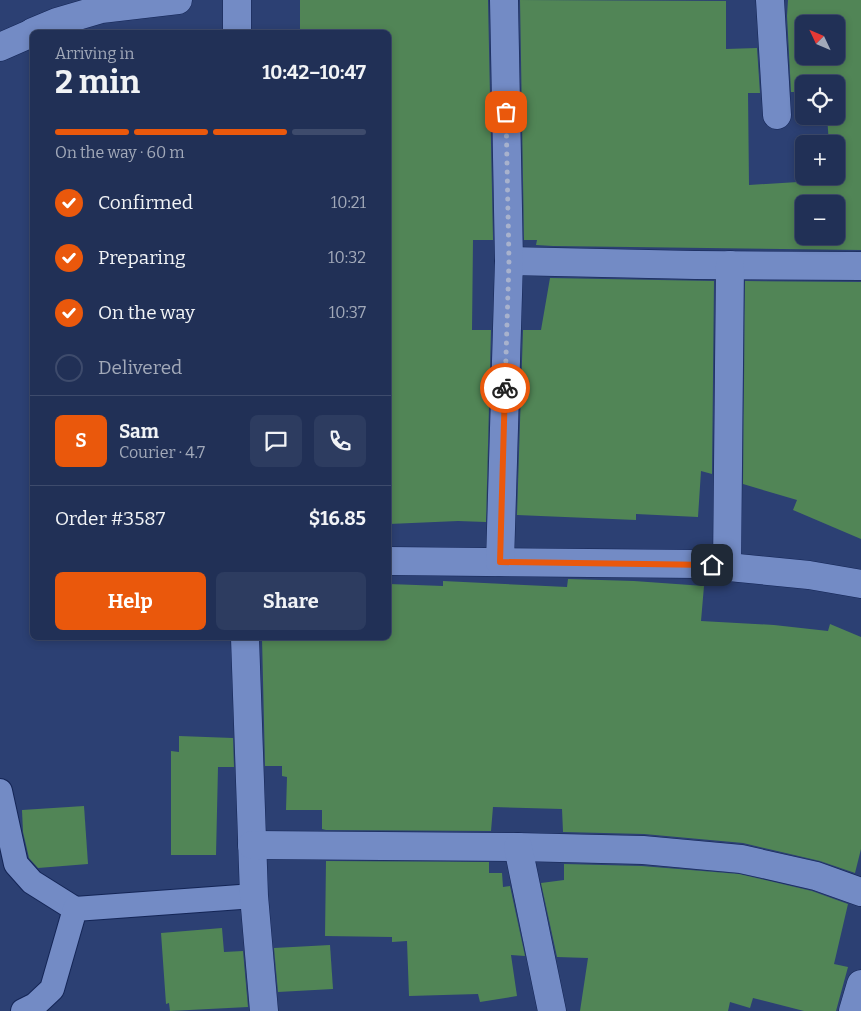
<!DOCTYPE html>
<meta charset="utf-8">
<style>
body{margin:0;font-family:Bitter,serif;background:#2d3c60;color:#f1f3f6;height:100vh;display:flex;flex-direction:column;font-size:19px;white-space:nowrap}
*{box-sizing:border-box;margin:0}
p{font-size:16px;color:#a2a9b9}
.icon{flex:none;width:28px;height:28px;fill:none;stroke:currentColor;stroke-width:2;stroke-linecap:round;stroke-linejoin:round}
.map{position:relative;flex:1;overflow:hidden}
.sheet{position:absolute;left:30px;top:30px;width:361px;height:610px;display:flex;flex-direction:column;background:#213056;border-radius:8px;box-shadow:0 2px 8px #0003,0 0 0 1px #3e4b6c}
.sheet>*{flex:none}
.needle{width:32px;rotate:314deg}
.fabs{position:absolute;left:795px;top:15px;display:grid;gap:10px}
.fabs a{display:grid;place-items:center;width:50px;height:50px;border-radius:8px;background:#213056;box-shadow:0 2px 8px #0003,0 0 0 1px #3e4b6c;font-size:25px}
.pin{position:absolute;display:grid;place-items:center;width:42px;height:42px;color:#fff;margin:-21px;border-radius:10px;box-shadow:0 2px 8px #0006}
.courier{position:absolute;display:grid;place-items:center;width:50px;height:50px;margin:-25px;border:4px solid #ea580c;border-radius:50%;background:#fff;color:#222;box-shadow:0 1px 6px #0007}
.head em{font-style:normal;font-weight:700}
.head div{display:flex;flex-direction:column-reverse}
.head{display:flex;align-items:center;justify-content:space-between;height:85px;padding:0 25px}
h1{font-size:32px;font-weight:700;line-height:38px}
.bar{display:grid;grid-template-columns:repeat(4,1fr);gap:8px 5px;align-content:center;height:60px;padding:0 25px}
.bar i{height:6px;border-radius:4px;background:#3e4b6c}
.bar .active{background:#ea580c}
.bar p{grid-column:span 4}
.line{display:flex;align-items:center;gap:12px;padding:0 25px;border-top:1px solid #3e4b6c}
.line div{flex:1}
.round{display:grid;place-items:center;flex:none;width:52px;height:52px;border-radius:8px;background:#2d3c60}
ol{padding:0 25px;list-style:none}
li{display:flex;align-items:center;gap:15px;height:55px}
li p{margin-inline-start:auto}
li .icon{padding:5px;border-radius:50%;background:#ea580c;color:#fff;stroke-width:4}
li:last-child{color:#a2a9b9}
li i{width:28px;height:28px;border:2px solid #3e4b6c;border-radius:50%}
.primary-button{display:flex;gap:10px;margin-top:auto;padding:10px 25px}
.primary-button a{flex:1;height:58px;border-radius:8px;background:#ea580c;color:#fff;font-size:20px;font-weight:700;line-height:58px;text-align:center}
.primary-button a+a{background:#2d3c60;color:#f1f3f6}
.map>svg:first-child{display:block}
</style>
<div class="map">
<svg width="861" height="1011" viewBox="0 0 861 1011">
<rect width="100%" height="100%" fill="#2c4073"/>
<g fill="#518556" fill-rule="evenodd">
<polygon points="300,0 488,0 493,240 473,240 472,330 491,330 486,522 458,521 389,524 389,32 300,32"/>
<path d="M520,0L726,1V49L757,48L760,93H748L749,185L830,180V176H836V144H829L827,116H836V84H804V92H791L787,16L788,0H861V250L553,246L536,245L537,240H524ZM804,24H836V56H804ZM804,204H836V236H804Z"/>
<polygon points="550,278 714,281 712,474 701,471 698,517 636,514 636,520 517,515 523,330 541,330"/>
<polygon points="745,281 861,282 861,539 793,510 797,500 743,484"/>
<polygon points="568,579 634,581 704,586 701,621 774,625 828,631 830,624 861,637 861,849 855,873 820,861 743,843 644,834 563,832 562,809 493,807 491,831 326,830 322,829 322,810 286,810 287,777 282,776 282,766 265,766 262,638 389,638 389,584 443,586 443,581 567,587"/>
<polygon points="179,736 233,738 234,767 218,767 216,855 171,855 171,751 179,752"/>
<polygon points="84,806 88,864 38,868 29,858 23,832 22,810"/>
<polygon points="326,861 489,862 489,873 502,873 503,887 510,886 525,956 511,955 517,996 480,1002 478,994 409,996 407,941 392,942 392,937 325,936"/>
<polygon points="564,864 642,866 739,874 812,891 848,904 834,964 848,967 836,1011 804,1011 753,998 750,1008 730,1002 728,1011 580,1011 588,958 557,957 541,883 564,880"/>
<polygon points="222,928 224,952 243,951 248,1007 170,1011 169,1003 166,1004 161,933"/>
<polygon points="330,945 333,989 278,992 274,948"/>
</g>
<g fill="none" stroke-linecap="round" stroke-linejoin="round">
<g stroke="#142556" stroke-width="26">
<g id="lane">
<polyline points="0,791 16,864 32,882 75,909"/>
<polyline points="23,1011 35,1005 52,989 75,909 254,896"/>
</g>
</g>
<g stroke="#142556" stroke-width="29">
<g id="street">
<polyline points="237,0 237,32"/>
<polyline points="770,0 777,115"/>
<polyline points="33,32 57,22 101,9 178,0"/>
<polyline points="0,47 32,33"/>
<polyline points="509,261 695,265 861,266"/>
<polyline points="389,561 698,564 809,575 861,584"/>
<polyline points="500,562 509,261 504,0"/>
<polyline points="727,567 730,265"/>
<polyline points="245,638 254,896 264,1011"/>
<polyline points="252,845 518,847 643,850 741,859 816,876 861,892"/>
<polyline points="518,847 552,1011"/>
<polyline points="853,1011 861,984"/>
</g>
</g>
<use href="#lane" stroke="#738bc5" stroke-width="24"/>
<use href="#street" stroke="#738bc5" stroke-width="28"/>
</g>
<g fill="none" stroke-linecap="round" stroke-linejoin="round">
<polyline stroke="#a8b2cd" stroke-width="5" stroke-dasharray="0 9" points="505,388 509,261 506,112"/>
<polyline stroke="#ea580c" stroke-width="6" points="505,388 500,562 712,565"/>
</g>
</svg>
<div class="fabs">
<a><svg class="needle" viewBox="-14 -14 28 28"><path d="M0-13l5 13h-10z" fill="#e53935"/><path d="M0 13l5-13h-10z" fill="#a2a9b9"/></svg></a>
<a><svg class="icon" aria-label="locate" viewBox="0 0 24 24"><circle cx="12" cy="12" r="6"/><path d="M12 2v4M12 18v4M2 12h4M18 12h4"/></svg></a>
<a>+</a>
<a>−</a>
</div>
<div class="pin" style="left:506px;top:112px;background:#ea580c"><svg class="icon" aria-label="bag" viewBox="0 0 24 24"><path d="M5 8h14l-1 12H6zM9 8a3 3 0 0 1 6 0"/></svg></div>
<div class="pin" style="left:712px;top:565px;background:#1f2937"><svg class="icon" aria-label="home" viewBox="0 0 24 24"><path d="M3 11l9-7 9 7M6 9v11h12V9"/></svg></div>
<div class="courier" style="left:505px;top:388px"><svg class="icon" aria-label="bike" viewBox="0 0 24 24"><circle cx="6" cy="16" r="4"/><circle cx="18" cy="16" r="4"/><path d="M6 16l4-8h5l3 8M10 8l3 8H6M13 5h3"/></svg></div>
<section class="sheet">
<div class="head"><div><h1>2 min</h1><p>Arriving in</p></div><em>10:42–10:47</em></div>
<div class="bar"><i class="active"></i><i class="active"></i><i class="active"></i><i></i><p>On the way · 60 m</p></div>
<ol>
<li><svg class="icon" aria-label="check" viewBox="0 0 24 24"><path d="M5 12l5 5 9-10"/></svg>Confirmed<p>10:21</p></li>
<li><svg class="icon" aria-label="check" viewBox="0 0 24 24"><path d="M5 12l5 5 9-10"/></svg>Preparing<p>10:32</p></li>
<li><svg class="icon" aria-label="check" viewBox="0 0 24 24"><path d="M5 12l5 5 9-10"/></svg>On the way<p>10:37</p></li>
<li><i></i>Delivered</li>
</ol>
<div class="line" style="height:90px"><b class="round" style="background:#ea580c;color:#fff">S</b><div><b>Sam</b><p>Courier · 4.7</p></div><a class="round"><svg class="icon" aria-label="chat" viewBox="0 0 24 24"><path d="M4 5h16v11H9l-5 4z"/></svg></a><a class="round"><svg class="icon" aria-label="phone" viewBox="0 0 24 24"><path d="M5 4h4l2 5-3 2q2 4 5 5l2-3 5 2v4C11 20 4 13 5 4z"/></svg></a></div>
<div class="line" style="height:65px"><div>Order #3587</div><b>$16.85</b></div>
<div class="primary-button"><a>Help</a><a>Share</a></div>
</section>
</div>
